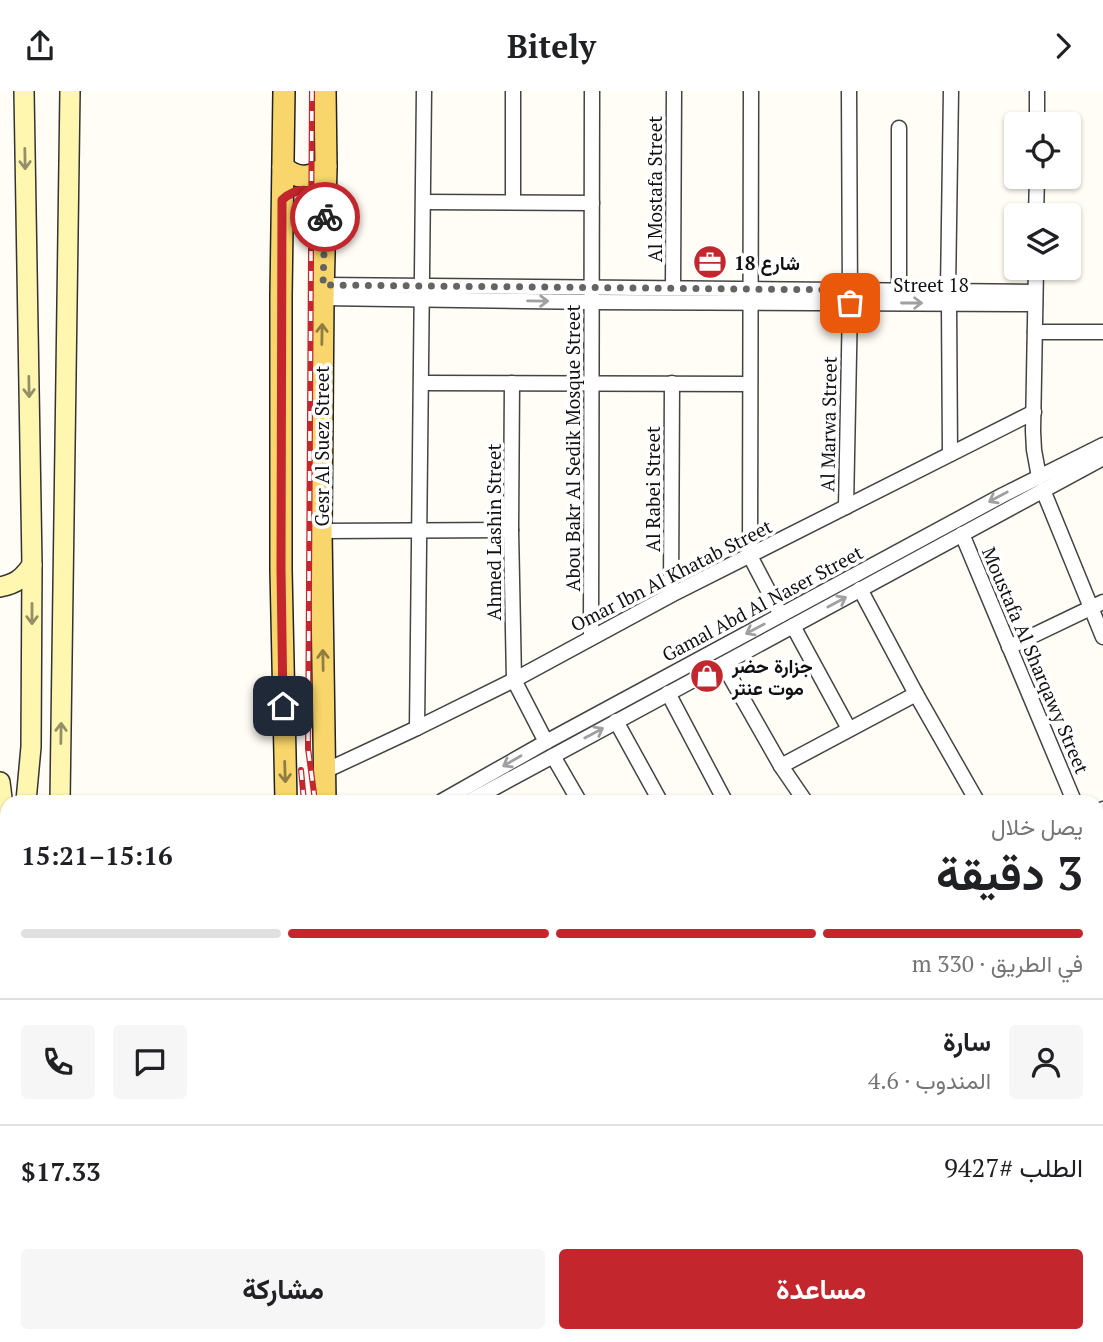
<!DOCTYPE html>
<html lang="ar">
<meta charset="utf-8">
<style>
body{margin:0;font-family:"PT Serif",Vazirmatn,serif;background:#f6f6f6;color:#202124;direction:rtl;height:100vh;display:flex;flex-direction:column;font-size:26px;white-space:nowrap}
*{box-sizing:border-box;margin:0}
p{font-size:23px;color:#757577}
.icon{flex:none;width:38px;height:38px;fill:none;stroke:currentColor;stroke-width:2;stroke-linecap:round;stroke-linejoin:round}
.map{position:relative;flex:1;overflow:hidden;direction:ltr}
.panel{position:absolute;left:0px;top:704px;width:1104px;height:548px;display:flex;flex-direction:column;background:#fff;border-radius:21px 21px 0 0;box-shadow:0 2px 5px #0004;direction:rtl}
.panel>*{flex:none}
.controls{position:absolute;left:1004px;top:21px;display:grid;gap:14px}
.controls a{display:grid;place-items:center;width:77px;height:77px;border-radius:7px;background:#fff;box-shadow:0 2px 5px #0004;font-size:35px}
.pin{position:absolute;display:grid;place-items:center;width:60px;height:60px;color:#fff;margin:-30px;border-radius:14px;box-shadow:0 4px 10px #0006}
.courier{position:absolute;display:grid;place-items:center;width:70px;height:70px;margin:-35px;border:5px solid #c4262e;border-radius:50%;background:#fff;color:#222;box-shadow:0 2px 9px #0007}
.head em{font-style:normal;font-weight:700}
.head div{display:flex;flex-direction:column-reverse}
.head{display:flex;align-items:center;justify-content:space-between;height:119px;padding:0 21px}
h1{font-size:46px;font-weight:700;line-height:52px}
.bar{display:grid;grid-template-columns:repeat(4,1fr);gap:10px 7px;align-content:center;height:84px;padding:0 21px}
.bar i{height:9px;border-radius:5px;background:#e0e0e0}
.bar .selected{background:#c4262e}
.bar p{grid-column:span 4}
.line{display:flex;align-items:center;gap:18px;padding:0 21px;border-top:2px solid #e0e0e0}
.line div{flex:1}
.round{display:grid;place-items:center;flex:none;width:74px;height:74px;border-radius:7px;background:#f6f6f6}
.primary-button{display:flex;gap:14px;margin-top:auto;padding:14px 21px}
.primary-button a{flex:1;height:80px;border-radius:7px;background:#c4262e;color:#fff;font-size:28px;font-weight:700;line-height:80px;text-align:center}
.primary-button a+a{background:#f6f6f6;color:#202124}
header{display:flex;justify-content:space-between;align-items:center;height:91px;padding:0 21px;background:#fff;font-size:32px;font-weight:700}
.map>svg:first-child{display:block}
</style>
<header><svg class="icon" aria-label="forward" viewBox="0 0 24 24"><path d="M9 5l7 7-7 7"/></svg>Bitely<svg class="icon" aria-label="share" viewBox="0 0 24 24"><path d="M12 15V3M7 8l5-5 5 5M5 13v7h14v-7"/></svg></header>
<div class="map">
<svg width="1103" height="1251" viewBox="0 0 1103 1251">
<rect width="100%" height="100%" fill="#fffdf5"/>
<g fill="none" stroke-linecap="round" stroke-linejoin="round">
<g stroke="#444" stroke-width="17">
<g id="street">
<polyline points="751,0 750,465 781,524"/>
<polyline points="1037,33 1037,0"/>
<polyline points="899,37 899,199"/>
<polyline points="424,111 592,112"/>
<polyline points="513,111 513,0"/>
<polyline points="1036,124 1037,86"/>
<polyline points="1036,177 1033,340 1034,359 1039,386"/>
<polyline points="323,194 1035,201"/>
<polyline points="673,197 674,0"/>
<polyline points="948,199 951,0"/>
<polyline points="323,207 592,211 1035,213"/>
<polyline points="949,213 950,363"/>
<polyline points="1035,241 1103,241"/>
<polyline points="422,292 749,293"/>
<polyline points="512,292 511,439 514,589 546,651"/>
<polyline points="1043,399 1103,546"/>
<polyline points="846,416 850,212 849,0"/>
<polyline points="321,440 511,439"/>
<polyline points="962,443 1074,710"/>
<polyline points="860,498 916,603 977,710"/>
<polyline points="671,504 672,292"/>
<polyline points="793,535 849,638"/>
<polyline points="591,547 592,0"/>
<polyline points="1009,556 1103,511"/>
<polyline points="723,573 781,675 805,710"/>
<polyline points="668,602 725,710"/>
<polyline points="616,630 660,710"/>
<polyline points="417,637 424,0"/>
<polyline points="553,665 579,710"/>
<polyline points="781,675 916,603"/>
<polyline points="325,680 417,637 514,589 671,504 1034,321"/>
<polyline points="442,710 546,651 1003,404 1103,354"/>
<polyline points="470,710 1103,367"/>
<polyline points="1097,721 1103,718"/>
<polyline points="1097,764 1103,777"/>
<polyline points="1097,924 1103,934"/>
<polyline points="1097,1039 1103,1039"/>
<polyline points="1097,1129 1103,1129"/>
<polyline points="1097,1236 1103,1236"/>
<polyline points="421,1244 421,1251"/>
<polyline points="627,1244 627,1251"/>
<polyline points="832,1244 833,1251"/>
<polyline points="924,1244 925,1251"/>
<polyline points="1021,1244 1021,1251"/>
</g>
</g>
<g stroke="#333" stroke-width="22">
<g id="secondary">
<polyline points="24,0 32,474 31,656 26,710"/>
<path d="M0,496C16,493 23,487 32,474"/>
<polyline points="0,691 2,707 0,721"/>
<polyline points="60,710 70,0"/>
<polyline points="2,958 7,908"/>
</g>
</g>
<g stroke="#222" stroke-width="24">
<g id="primary">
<polyline points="284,0 281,205 281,479 286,710"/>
<polyline points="325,0 326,75 323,207 321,440 325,710"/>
<path d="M283,76C297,89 312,88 326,75"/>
<polyline points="0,963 7,948"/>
<polyline points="103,1244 104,1251"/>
<polyline points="292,1244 293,1251"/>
<polyline points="361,1244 361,1251"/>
</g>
</g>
<g stroke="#222" stroke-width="27">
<g id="highway">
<polyline points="0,784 7,796"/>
<polyline points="0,815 7,824"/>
<polyline points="346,1244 346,1251"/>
<polyline points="315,1251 315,1244"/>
</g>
</g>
<use href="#street" stroke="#fff" stroke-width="14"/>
<use href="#secondary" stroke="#fff6b0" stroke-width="19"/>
<use href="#primary" stroke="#f9d66b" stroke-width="21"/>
<use href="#highway" stroke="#f5a25d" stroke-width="24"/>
<g stroke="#c4262e" stroke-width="6">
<g id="rail">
<polyline points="312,0 308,657 315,710"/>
<polyline points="301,679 304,710"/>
<polyline points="406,1244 406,1251"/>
</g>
</g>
<use href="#rail" stroke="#fff" stroke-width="3.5" stroke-dasharray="10" stroke-linecap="butt"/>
</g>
<defs><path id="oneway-shaft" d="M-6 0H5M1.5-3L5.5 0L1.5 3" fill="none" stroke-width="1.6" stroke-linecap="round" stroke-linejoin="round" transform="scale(1.75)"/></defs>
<g stroke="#948f68">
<use href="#oneway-shaft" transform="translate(25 68) rotate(89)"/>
<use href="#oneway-shaft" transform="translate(29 296) rotate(89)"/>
<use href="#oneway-shaft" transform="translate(32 523) rotate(90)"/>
<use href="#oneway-shaft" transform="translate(61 642) rotate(-89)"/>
</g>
<g stroke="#a0a0a0">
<use href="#oneway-shaft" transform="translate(538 210) rotate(1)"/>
<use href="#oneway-shaft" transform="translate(912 212)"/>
<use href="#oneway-shaft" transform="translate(998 406) rotate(152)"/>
<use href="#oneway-shaft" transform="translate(837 511) rotate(-28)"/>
<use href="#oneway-shaft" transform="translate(755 538) rotate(152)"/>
<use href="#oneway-shaft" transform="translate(594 642) rotate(-28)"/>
<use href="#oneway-shaft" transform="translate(512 670) rotate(150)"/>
</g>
<g stroke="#917d42">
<use href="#oneway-shaft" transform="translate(322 243) rotate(-89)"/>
<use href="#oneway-shaft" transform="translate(323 569) rotate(-91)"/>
<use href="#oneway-shaft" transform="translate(285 681) rotate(88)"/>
</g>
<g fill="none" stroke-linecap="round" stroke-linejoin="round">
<polyline stroke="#646461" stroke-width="7" stroke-dasharray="0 12.6" points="325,126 323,194 850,199 850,212"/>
<path stroke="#c4262e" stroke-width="9" d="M283,615L281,478L282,109C296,96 311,96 325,109V126"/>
</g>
<defs>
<g id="office-disc" transform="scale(1.75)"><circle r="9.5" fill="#c4262e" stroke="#fff"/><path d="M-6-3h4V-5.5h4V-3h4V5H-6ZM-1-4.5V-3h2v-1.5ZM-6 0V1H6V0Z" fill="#fff"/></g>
<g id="shop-disc" transform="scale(1.75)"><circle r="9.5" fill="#c4262e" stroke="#fff"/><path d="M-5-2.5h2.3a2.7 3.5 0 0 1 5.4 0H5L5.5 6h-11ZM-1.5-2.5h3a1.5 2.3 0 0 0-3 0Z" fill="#fff"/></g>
</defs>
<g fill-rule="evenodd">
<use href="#office-disc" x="710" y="171"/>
<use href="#shop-disc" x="707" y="585"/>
</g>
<g text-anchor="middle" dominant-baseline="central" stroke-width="7" stroke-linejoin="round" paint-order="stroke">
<g font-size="19" fill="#111" stroke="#fff">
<text transform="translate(654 98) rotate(-90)">Al Mostafa Street</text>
<text x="931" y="193">Street 18</text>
<text transform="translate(828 333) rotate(-89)">Al Marwa Street</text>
<text transform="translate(321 355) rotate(-90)">Gesr Al Suez Street</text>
<text transform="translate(572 357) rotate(-90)">Abou Bakr Al Sedik Mosque Street</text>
<text transform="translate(652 398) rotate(-90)">Al Rabei Street</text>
<text transform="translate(493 441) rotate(-90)">Ahmed Lashin Street</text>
<text transform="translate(671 484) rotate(-27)">Omar Ibn Al Khatab Street</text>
<text transform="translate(762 512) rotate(-28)">Gamal Abd Al Naser Street</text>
<text transform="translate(1036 569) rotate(67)">Moustafa Al Sharqawy Street</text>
</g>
<g font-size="19" font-weight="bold" fill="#111" stroke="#fff" text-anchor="start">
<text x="734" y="171">شارع 18</text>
<text x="732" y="574">جزارة حضر<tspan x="732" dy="22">موت عنتر</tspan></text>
</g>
</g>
</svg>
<div class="controls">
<a><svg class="icon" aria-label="locate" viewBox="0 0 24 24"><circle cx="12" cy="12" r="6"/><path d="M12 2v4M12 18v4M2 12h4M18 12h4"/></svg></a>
<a><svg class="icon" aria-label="layers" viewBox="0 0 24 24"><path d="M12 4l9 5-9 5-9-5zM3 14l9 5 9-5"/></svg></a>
</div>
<div class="pin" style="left:850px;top:212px;background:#ea580c"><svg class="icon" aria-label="bag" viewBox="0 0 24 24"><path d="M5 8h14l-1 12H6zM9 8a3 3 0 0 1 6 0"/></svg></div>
<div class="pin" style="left:283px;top:615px;background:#1f2937"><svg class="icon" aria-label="home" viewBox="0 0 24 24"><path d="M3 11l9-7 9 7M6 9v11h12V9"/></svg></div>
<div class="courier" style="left:325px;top:126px"><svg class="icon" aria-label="bike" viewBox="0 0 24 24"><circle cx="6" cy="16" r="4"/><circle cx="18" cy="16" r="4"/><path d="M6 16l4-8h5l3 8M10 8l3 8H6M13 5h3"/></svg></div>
<section class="panel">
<div class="head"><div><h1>3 دقيقة</h1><p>يصل خلال</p></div><em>15:16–15:21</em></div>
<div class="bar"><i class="selected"></i><i class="selected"></i><i class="selected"></i><i></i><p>في الطريق · 330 m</p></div>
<div class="line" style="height:126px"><a class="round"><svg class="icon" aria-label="person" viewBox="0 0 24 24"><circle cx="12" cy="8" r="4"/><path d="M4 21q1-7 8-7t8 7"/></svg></a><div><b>سارة</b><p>المندوب · 4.6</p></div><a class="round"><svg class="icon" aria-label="chat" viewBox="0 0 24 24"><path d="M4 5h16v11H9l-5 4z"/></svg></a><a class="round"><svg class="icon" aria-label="phone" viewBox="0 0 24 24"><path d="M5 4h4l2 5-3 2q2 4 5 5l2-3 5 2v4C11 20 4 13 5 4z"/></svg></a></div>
<div class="line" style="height:91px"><div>الطلب #9427</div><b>$17.33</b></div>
<div class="primary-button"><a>مساعدة</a><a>مشاركة</a></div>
</section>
</div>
